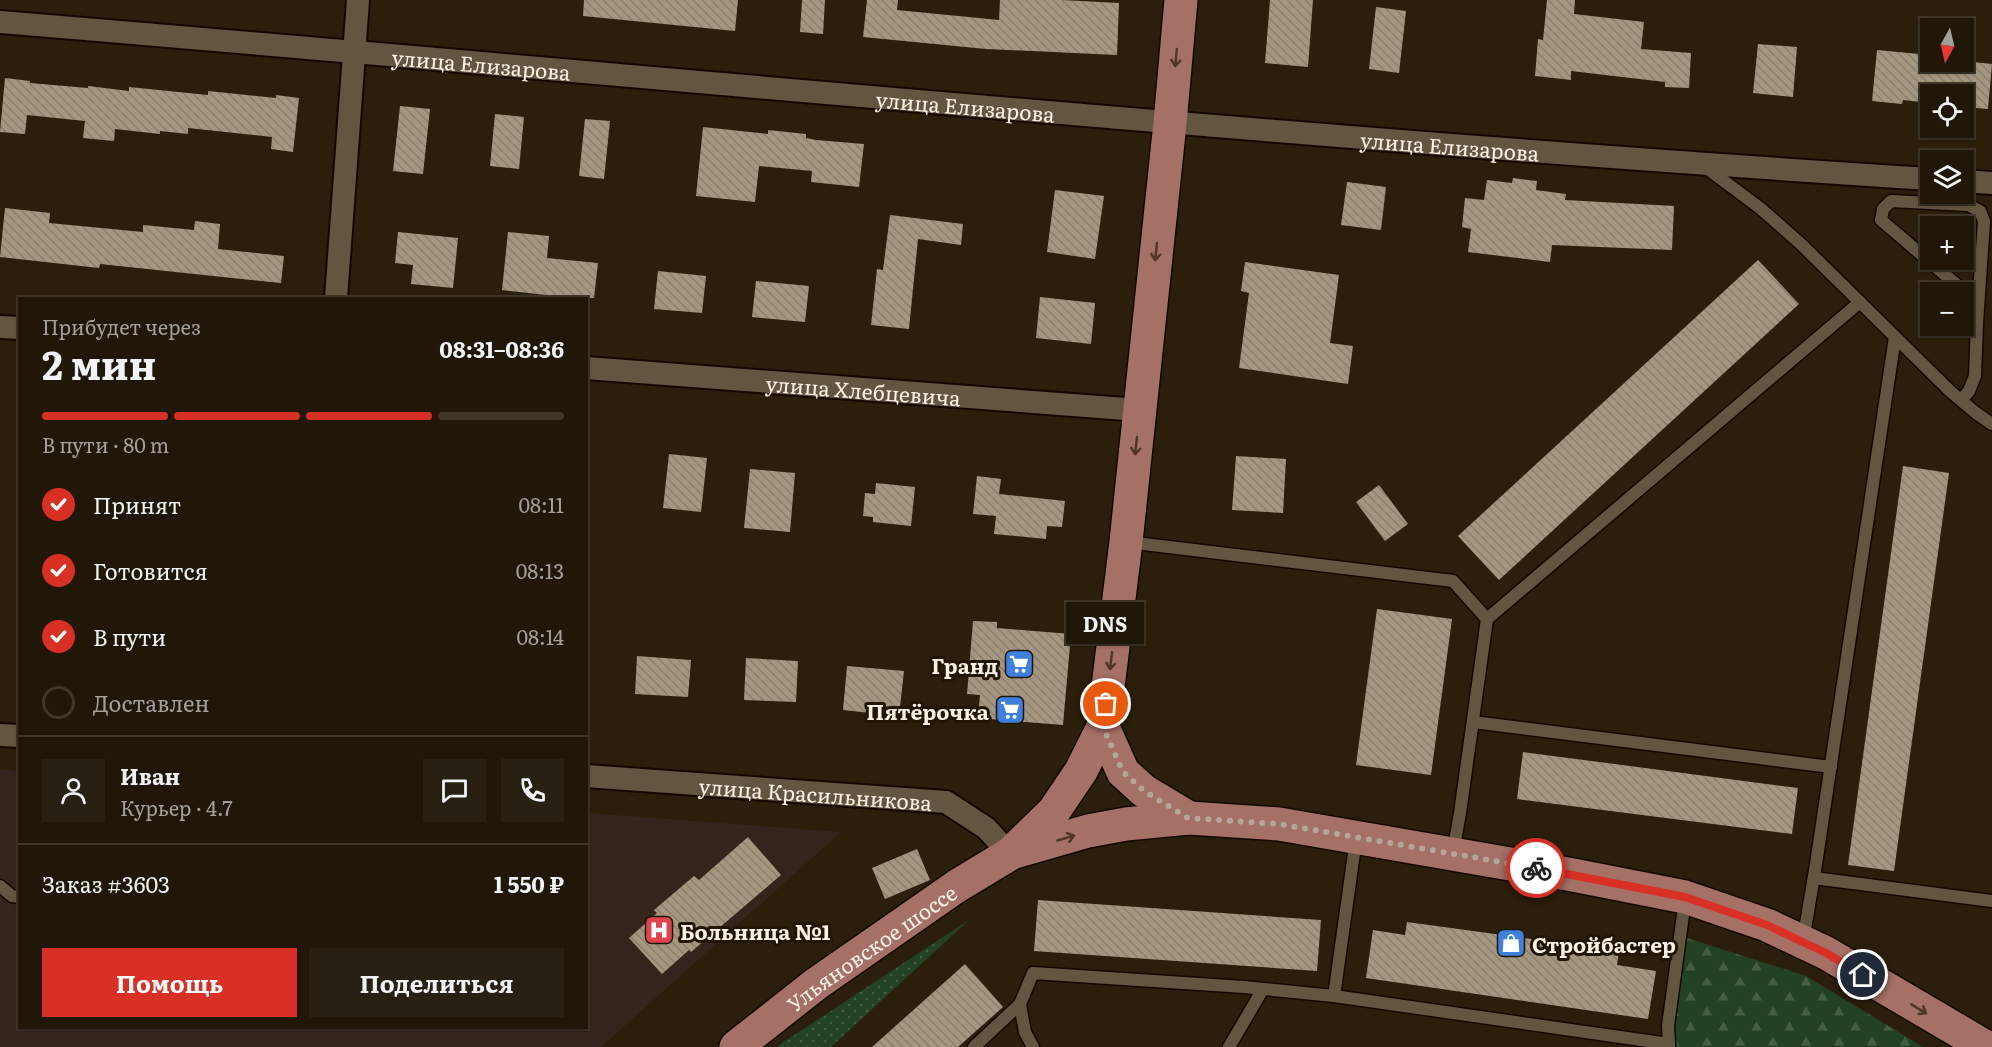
<!DOCTYPE html>
<html lang="ru">
<meta charset="utf-8">
<style>
body{margin:0;font-family:Literata,serif;background:#282012;color:#f1f3f6;height:100vh;display:flex;flex-direction:column;font-size:22px;white-space:nowrap}
*{box-sizing:border-box;margin:0}
p{font-size:20px;color:#a29f9c}
.icon{flex:none;width:33px;height:33px;fill:none;stroke:currentColor;stroke-width:2;stroke-linecap:round;stroke-linejoin:round}
.map{position:relative;flex:1;overflow:hidden}
.drawer{position:absolute;left:18px;top:297px;width:570px;height:732px;display:flex;flex-direction:column;background:#201708;border-radius:0px;box-shadow:0 2px 4px #0004,0 0 0 2px #3d3629}
.drawer>*{flex:none}
.needle{width:39px;rotate:188deg}
.fabs{position:absolute;left:1920px;top:18px;display:grid;gap:12px}
.fabs a{display:grid;place-items:center;width:54px;height:54px;border-radius:0px;background:#201708;box-shadow:0 2px 4px #0004,0 0 0 2px #3d3629;font-size:30px}
.pin{position:absolute;display:grid;place-items:center;width:51px;height:51px;color:#fff;margin:-26px;border:3px solid #fff;border-radius:50%;box-shadow:0 2px 6px #0007}
.courier{position:absolute;display:grid;place-items:center;width:60px;height:60px;margin:-30px;border:4px solid #d93025;border-radius:50%;background:#fff;color:#222;box-shadow:0 2px 8px #0007}
.bubble{position:absolute;height:42px;border-radius:0px;background:#201708;box-shadow:0 2px 4px #0004,0 0 0 2px #3d3629;font-size:20px;font-weight:700;line-height:42px;text-align:center}
.summary em{font-style:normal;font-weight:700}
.summary div{display:flex;flex-direction:column-reverse}
.summary{display:flex;align-items:center;justify-content:space-between;height:102px;padding:0 24px}
h1{font-size:39px;font-weight:700;line-height:45px}
.bar{display:grid;grid-template-columns:repeat(4,1fr);gap:9px 6px;align-content:center;height:72px;padding:0 24px}
.bar i{height:8px;border-radius:4px;background:#3d3629}
.bar .selected{background:#d93025}
.bar p{grid-column:span 4}
.line{display:flex;align-items:center;gap:15px;padding:0 24px;border-top:2px solid #3d3629}
.line div{flex:1}
.round{display:grid;place-items:center;flex:none;width:63px;height:63px;border-radius:0px;background:#282012}
ol{padding:0 24px;list-style:none}
li{display:flex;align-items:center;gap:18px;height:66px}
li p{margin-inline-start:auto}
li .icon{padding:6px;border-radius:50%;background:#d93025;color:#fff;stroke-width:4}
li:last-child{color:#a29f9c}
li i{width:33px;height:33px;border:3px solid #3d3629;border-radius:50%}
.primary-button{display:flex;gap:12px;margin-top:auto;padding:12px 24px}
.primary-button a{flex:1;height:69px;border-radius:0px;background:#d93025;color:#fff;font-size:24px;font-weight:700;line-height:69px;text-align:center}
.primary-button a+a{background:#282012;color:#f1f3f6}
.map>svg:first-child{display:block}
</style>
<div class="map">
<svg width="1992" height="1047" viewBox="0 0 1992 1047">
<defs>
<pattern id="grass-dots" width="8" height="8" patternUnits="userSpaceOnUse" patternTransform="scale(1.5)"><rect width="8" height="8" fill="#234223"/><path d="M2 2h.1M6 6h.1" fill="none" stroke="#445e43" stroke-width="1.8" stroke-linecap="round"/></pattern>
<pattern id="forest-firs" width="22" height="20" patternUnits="userSpaceOnUse" patternTransform="scale(1.5)"><rect width="22" height="20" fill="#234223"/><path d="M5 1l3.5 6h-7zM16 11l3.5 6h-7z" fill="#445e43"/></pattern>
<pattern id="building-back-hatch" width="6" height="6" patternUnits="userSpaceOnUse" patternTransform="scale(1.5)"><rect width="6" height="6" fill="#a5967f"/><path d="M-1 5l2 2M0 0l6 6M5-1l2 2" fill="none" stroke="#8a7f6e"/></pattern>
</defs>
<rect width="100%" height="100%" fill="#2b1f0b"/>
<polygon fill="#35241b" points="0,769 19,771 20,1028 586,1028 587,813 841,832 601,1047 0,1047"/>
<polygon fill="url(#grass-dots)" points="969,920 831,1047 776,1047"/>
<polygon fill="url(#forest-firs)" points="1684,937 1806,976 1923,1047 1675,1047 1673,1023"/>
<g fill="url(#building-back-hatch)">
<polygon points="584,0 738,0 735,31 583,16"/>
<polygon points="802,0 825,0 823,34 800,32"/>
<polygon points="867,0 898,0 897,10 999,20 1000,0 1062,0 1119,3 1117,55 986,49 863,37"/>
<polygon points="1270,0 1313,0 1308,67 1265,63"/>
<polygon points="1547,0 1575,0 1574,14 1644,22 1641,49 1691,53 1689,88 1665,87 1665,82 1571,71 1571,80 1535,76 1538,39 1543,40"/>
<polygon points="1376,7 1406,11 1399,73 1369,69"/>
<polygon points="1758,44 1797,47 1793,97 1753,93"/>
<polygon points="1877,50 1930,55 1930,62 1964,61 1992,64 1988,109 1964,107 1964,94 1930,94 1930,103 1903,100 1902,104 1872,101"/>
<polygon points="5,78 30,81 30,83 88,88 88,86 129,91 129,87 208,95 208,91 276,98 276,95 299,98 293,152 271,149 272,137 188,128 188,134 160,131 160,134 115,129 114,141 83,138 85,121 27,115 25,134 0,132"/>
<polygon points="400,106 430,109 423,174 393,171"/>
<polygon points="495,114 524,117 519,169 490,166"/>
<polygon points="585,119 610,121 604,179 579,176"/>
<polygon points="703,127 768,134 768,130 806,134 806,138 816,140 864,144 859,187 811,182 812,171 759,166 755,202 696,196"/>
<polygon points="1513,178 1537,181 1536,190 1566,194 1565,200 1674,206 1672,250 1552,245 1550,262 1468,252 1471,229 1462,227 1465,198 1484,200 1487,180 1512,183"/>
<polygon points="1347,182 1386,187 1381,230 1341,225"/>
<polygon points="1055,190 1104,196 1095,259 1047,252"/>
<polygon points="5,208 50,213 49,223 143,232 143,225 194,230 195,221 220,224 218,249 284,256 281,283 100,264 99,268 0,257"/>
<polygon points="890,215 963,224 961,245 918,239 909,329 871,325 877,269 883,270"/>
<polygon points="398,232 458,238 453,288 411,284 413,265 395,263"/>
<polygon points="508,232 549,236 547,258 598,263 594,298 564,298 564,297 502,290"/>
<polygon points="1758,260 1799,304 1499,580 1458,536"/>
<polygon points="1245,262 1339,275 1330,343 1353,346 1348,384 1239,368 1249,293 1241,291"/>
<polygon points="658,271 706,276 702,313 654,309"/>
<polygon points="756,281 809,286 805,322 752,317"/>
<polygon points="1040,297 1095,303 1091,344 1036,338"/>
<polygon points="669,454 707,458 701,512 663,508"/>
<polygon points="1236,456 1286,459 1283,513 1232,510"/>
<polygon points="1903,466 1949,473 1894,871 1848,865"/>
<polygon points="750,469 795,473 790,532 744,528"/>
<polygon points="977,476 1001,479 999,494 1065,501 1062,527 1047,526 1046,539 994,534 996,516 973,514"/>
<polygon points="876,483 915,487 911,526 873,522 873,517 863,516 865,493 875,494"/>
<polygon points="1379,485 1408,524 1385,541 1356,502"/>
<polygon points="1377,609 1452,619 1431,775 1356,765"/>
<polygon points="973,621 997,622 997,628 1071,634 1063,725 978,718 980,695 967,694"/>
<polygon points="637,656 691,660 688,697 635,694"/>
<polygon points="746,658 798,661 796,702 744,700"/>
<polygon points="847,666 904,671 899,716 843,710"/>
<polygon points="1523,752 1798,788 1792,834 1517,799"/>
<polygon points="748,837 781,875 691,952 689,950 662,974 629,938 657,913 654,910 694,876 699,880"/>
<polygon points="917,849 930,880 885,899 872,868"/>
<polygon points="1038,900 1321,920 1317,971 1034,951"/>
<polygon points="1407,922 1619,951 1617,965 1656,971 1648,1019 1366,978 1373,930 1405,935"/>
<polygon points="965,964 1003,1007 958,1047 872,1047"/>
</g>
<g fill="none" stroke-linecap="round" stroke-linejoin="round">
<g stroke="#130800" stroke-width="15">
<g id="lane">
<polyline points="1705,167 1760,208 1802,245 1951,392 1976,413 1992,424"/>
<polyline points="1961,400 1969,391 1975,376 1977,323 1984,221 1980,211 1968,205 1891,201 1883,209 1881,220 1978,303"/>
<polyline points="1127,542 1453,581 1487,619"/>
<polyline points="1473,722 1831,767"/>
<polyline points="1453,852 1460,813 1487,619 1860,302"/>
<polyline points="1814,878 1992,901"/>
<polyline points="0,886 12,896 20,897"/>
<polyline points="1803,941 1816,864 1895,337"/>
<polyline points="1334,996 1356,839"/>
<polyline points="1020,1004 1025,1032 1033,1047"/>
<polyline points="1669,1044 1668,1026 1685,900"/>
<polyline points="974,1047 1020,1004 1033,973 1244,987 1334,996 1669,1044 1669,1047"/>
<polyline points="1229,1047 1263,989"/>
</g>
</g>
<g stroke="#130800" stroke-width="26">
<g id="street">
<path id="s1" d="M0,22C644,75 1286,138 1930,179"/>
<polyline points="1964,181 1992,183"/>
<polyline points="336,298 358,0"/>
<polyline points="0,327 20,328"/>
<path id="s2" d="M586,368L1139,410"/>
<polyline points="0,735 20,736"/>
<path id="s3" d="M586,776L946,802L986,828L1010,854"/>
</g>
</g>
<g stroke="#130800" stroke-width="36">
<g id="primary">
<polyline points="1103,727 1123,772 1144,791 1189,818"/>
<polyline points="1015,852 1088,831 1126,824 1189,818 1279,824 1573,875 1685,897 1767,925 1826,953 1986,1047"/>
<path id="s4" d="M736,1047L816,984L957,886L1010,854L1054,811L1081,771L1103,727L1126,542L1170,123L1181,0"/>
</g>
</g>
<use href="#lane" stroke="#635640" stroke-width="12"/>
<use href="#street" stroke="#635640" stroke-width="22"/>
<use href="#primary" stroke="#a57065" stroke-width="33"/>
</g>
<defs><path id="oneway-shaft" d="M-6 0H5M1.5-3L5.5 0L1.5 3" fill="none" stroke-width="1.6" stroke-linecap="round" stroke-linejoin="round" transform="scale(1.5)"/></defs>
<g stroke="#4f3625">
<use href="#oneway-shaft" transform="translate(1176 58) rotate(95)"/>
<use href="#oneway-shaft" transform="translate(1156 252) rotate(96)"/>
<use href="#oneway-shaft" transform="translate(1136 446) rotate(96)"/>
<use href="#oneway-shaft" transform="translate(1111 661) rotate(97)"/>
<use href="#oneway-shaft" transform="translate(1066 838) rotate(-16)"/>
<use href="#oneway-shaft" transform="translate(1919 1009) rotate(31)"/>
</g>
<g fill="none" stroke-linecap="round" stroke-linejoin="round">
<polyline stroke="#b2a899" stroke-width="6" stroke-dasharray="0 10.8" points="1106,704 1103,727 1123,772 1144,791 1188,818 1279,824 1536,868"/>
<polyline stroke="#d93025" stroke-width="8" points="1536,868 1685,897 1767,925 1826,953 1863,975"/>
</g>
<defs>
<g id="supermarket-square" transform="scale(1.5)"><rect x="-9" y="-9" width="18" height="18" rx="4" fill="#3f7fe0" stroke="#211603"/><path d="M-6-5.5h2.5l.6 2H6L4.5 2H-2.5L-4.4-4H-6ZM-1.5 3.2a1.3 1.3 0 1 0 .1 0ZM3 3.2a1.3 1.3 0 1 0 .1 0Z" fill="#fff"/></g>
<g id="hospital-square" transform="scale(1.5)"><rect x="-9" y="-9" width="18" height="18" rx="4" fill="#e0444e" stroke="#211603"/><path d="M-5-5h3v3.5h4V-5h3V5h-3V1.5h-4V5h-3Z" fill="#fff"/></g>
<g id="shop-square" transform="scale(1.5)"><rect x="-9" y="-9" width="18" height="18" rx="4" fill="#3f7fe0" stroke="#211603"/><path d="M-5-2.5h2.3a2.7 3.5 0 0 1 5.4 0H5L5.5 6h-11ZM-1.5-2.5h3a1.5 2.3 0 0 0-3 0Z" fill="#fff"/></g>
</defs>
<g fill-rule="evenodd">
<use href="#supermarket-square" x="1019" y="664"/>
<use href="#supermarket-square" x="1010" y="710"/>
<use href="#hospital-square" x="659" y="930"/>
<use href="#shop-square" x="1511" y="943"/>
</g>
<g text-anchor="middle" dominant-baseline="central" stroke-width="6" stroke-linejoin="round" paint-order="stroke">
<g font-size="21" fill="#faf2e6" stroke="#211603">
<text stroke="none"><textPath href="#s1" startOffset="483">улица Елизарова</textPath></text>
<text stroke="none"><textPath href="#s1" startOffset="969">улица Елизарова</textPath></text>
<text stroke="none"><textPath href="#s1" startOffset="1455">улица Елизарова</textPath></text>
<text stroke="none"><textPath href="#s2" startOffset="278">улица Хлебцевича</textPath></text>
<text stroke="none"><textPath href="#s3" startOffset="230">улица Красильникова</textPath></text>
<text stroke="none"><textPath href="#s4" startOffset="168">Ульяновское шоссе</textPath></text>
</g>
<g font-size="21" font-weight="bold" fill="#faf2e6" stroke="#211603" text-anchor="end">
<text x="998" y="664">Гранд</text>
<text x="989" y="710">Пятёрочка</text>
<text x="680" y="930" text-anchor="start">Больница №1</text>
<text x="1532" y="943" text-anchor="start">Стройбастер</text>
</g>
</g>
</svg>
<div class="fabs">
<a><svg class="needle" viewBox="-14 -14 28 28"><path d="M0-13l5 13h-10z" fill="#e53935"/><path d="M0 13l5-13h-10z" fill="#a29f9c"/></svg></a>
<a><svg class="icon" aria-label="locate" viewBox="0 0 24 24"><circle cx="12" cy="12" r="6"/><path d="M12 2v4M12 18v4M2 12h4M18 12h4"/></svg></a>
<a><svg class="icon" aria-label="layers" viewBox="0 0 24 24"><path d="M12 4l9 5-9 5-9-5zM3 14l9 5 9-5"/></svg></a>
<a>+</a>
<a>−</a>
</div>
<div class="pin" style="left:1106px;top:704px;background:#ea580c"><svg class="icon" aria-label="bag" viewBox="0 0 24 24"><path d="M5 8h14l-1 12H6zM9 8a3 3 0 0 1 6 0"/></svg></div>
<div class="pin" style="left:1863px;top:975px;background:#1f2937"><svg class="icon" aria-label="home" viewBox="0 0 24 24"><path d="M3 11l9-7 9 7M6 9v11h12V9"/></svg></div>
<div class="courier" style="left:1536px;top:868px"><svg class="icon" aria-label="bike" viewBox="0 0 24 24"><circle cx="6" cy="16" r="4"/><circle cx="18" cy="16" r="4"/><path d="M6 16l4-8h5l3 8M10 8l3 8H6M13 5h3"/></svg></div>
<div class="bubble" style="left:1066px;top:602px;width:78px">DNS</div>
<section class="drawer">
<div class="summary"><div><h1>2 мин</h1><p>Прибудет через</p></div><em>08:31–08:36</em></div>
<div class="bar"><i class="selected"></i><i class="selected"></i><i class="selected"></i><i></i><p>В пути · 80 m</p></div>
<ol>
<li><svg class="icon" aria-label="check" viewBox="0 0 24 24"><path d="M5 12l5 5 9-10"/></svg>Принят<p>08:11</p></li>
<li><svg class="icon" aria-label="check" viewBox="0 0 24 24"><path d="M5 12l5 5 9-10"/></svg>Готовится<p>08:13</p></li>
<li><svg class="icon" aria-label="check" viewBox="0 0 24 24"><path d="M5 12l5 5 9-10"/></svg>В пути<p>08:14</p></li>
<li><i></i>Доставлен</li>
</ol>
<div class="line" style="height:108px"><a class="round"><svg class="icon" aria-label="person" viewBox="0 0 24 24"><circle cx="12" cy="8" r="4"/><path d="M4 21q1-7 8-7t8 7"/></svg></a><div><b>Иван</b><p>Курьер · 4.7</p></div><a class="round"><svg class="icon" aria-label="chat" viewBox="0 0 24 24"><path d="M4 5h16v11H9l-5 4z"/></svg></a><a class="round"><svg class="icon" aria-label="phone" viewBox="0 0 24 24"><path d="M5 4h4l2 5-3 2q2 4 5 5l2-3 5 2v4C11 20 4 13 5 4z"/></svg></a></div>
<div class="line" style="height:78px"><div>Заказ #3603</div><b>1 550 ₽</b></div>
<div class="primary-button"><a>Помощь</a><a>Поделиться</a></div>
</section>
</div>
